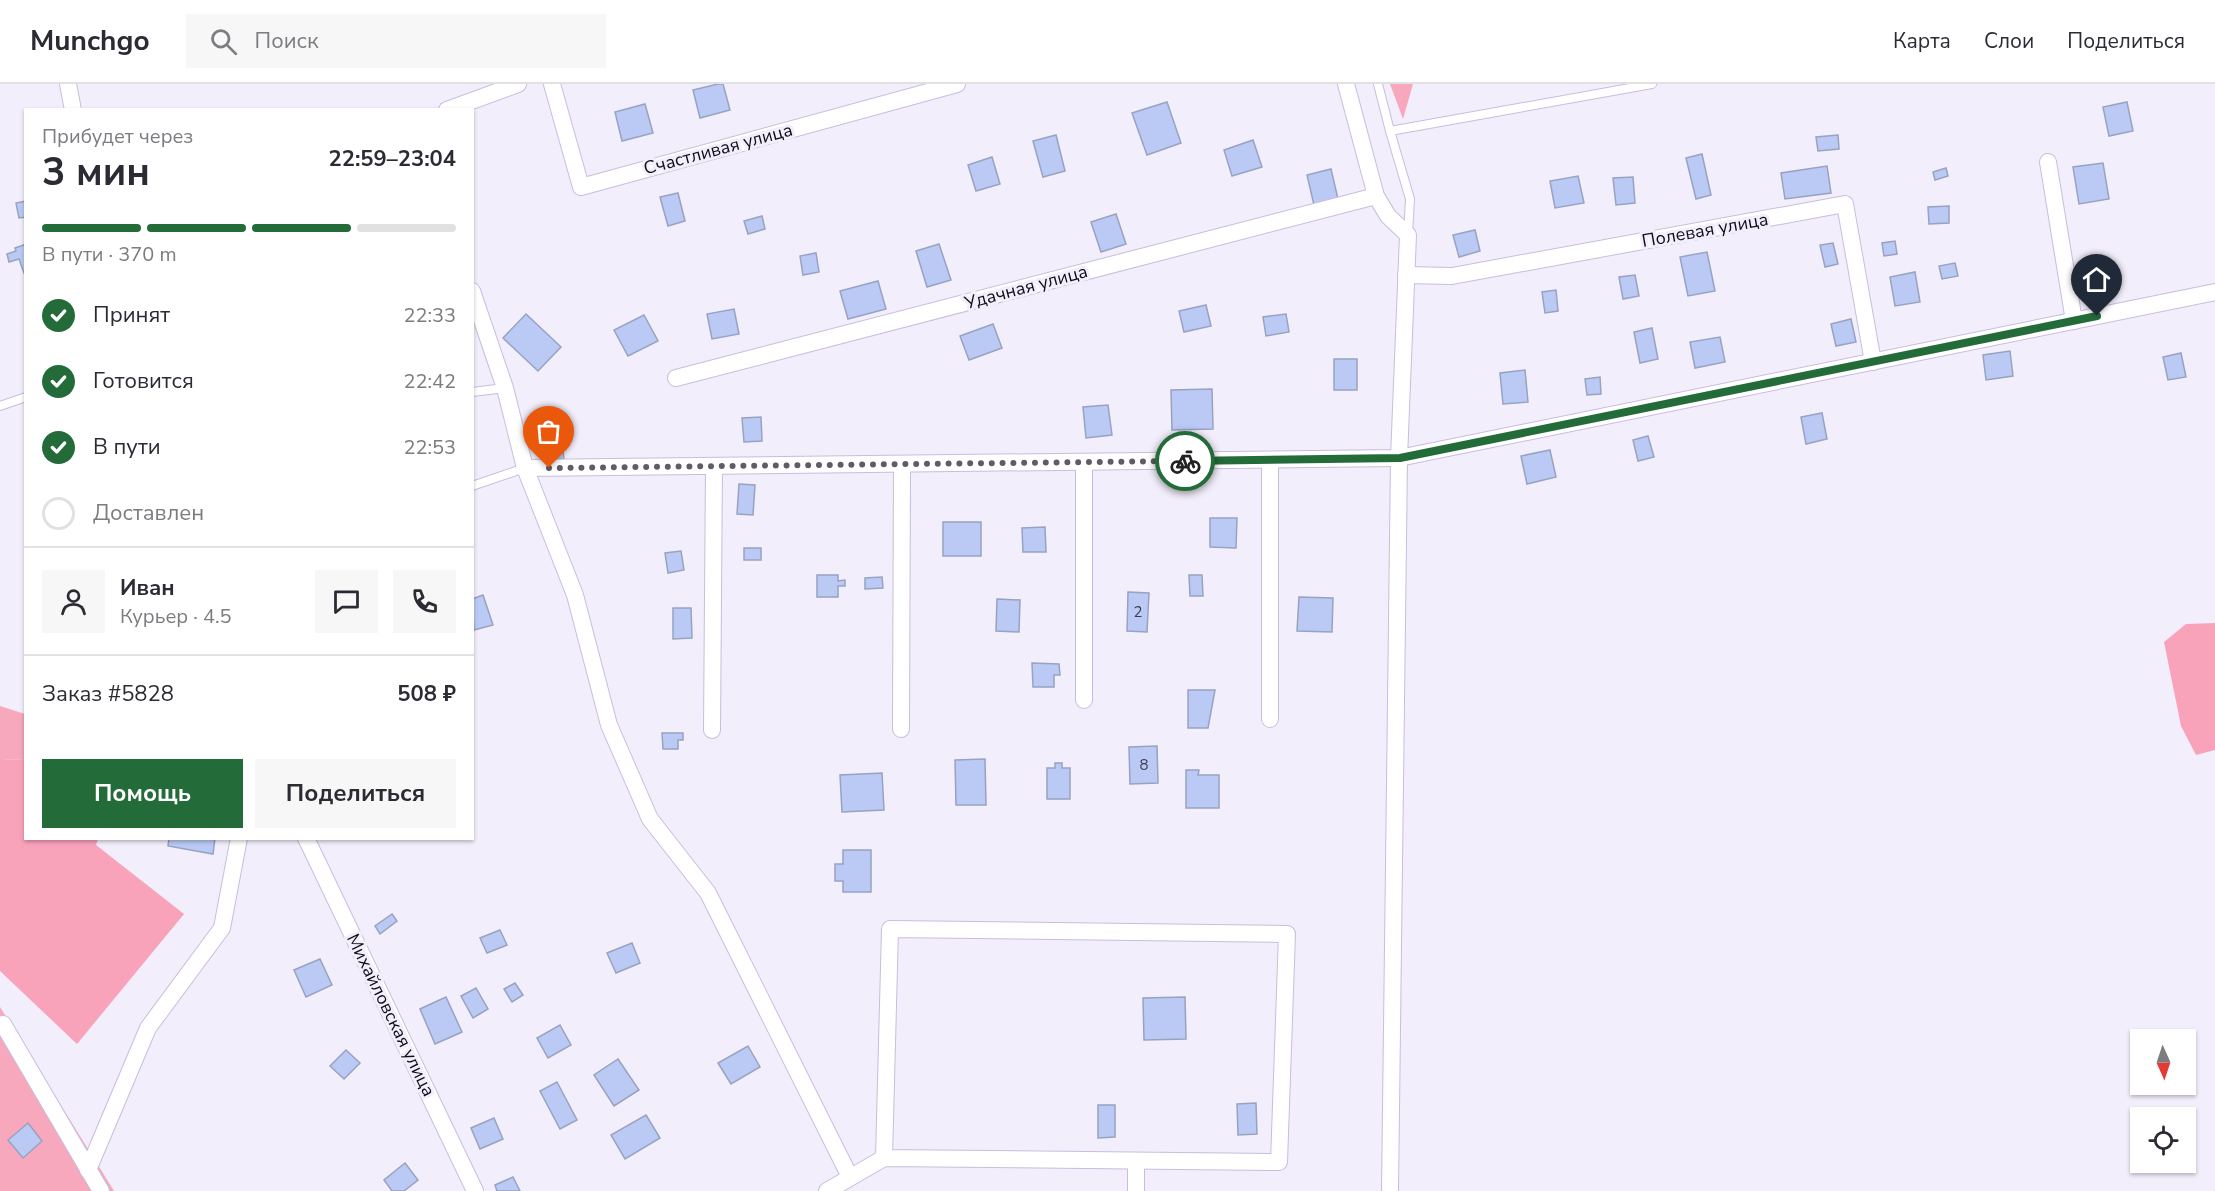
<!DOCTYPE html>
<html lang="ru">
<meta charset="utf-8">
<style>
body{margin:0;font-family:"Nunito Sans",sans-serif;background:#f7f7f7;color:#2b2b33;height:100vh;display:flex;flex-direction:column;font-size:22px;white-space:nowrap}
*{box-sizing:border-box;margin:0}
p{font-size:20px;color:#7c7c81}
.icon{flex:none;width:33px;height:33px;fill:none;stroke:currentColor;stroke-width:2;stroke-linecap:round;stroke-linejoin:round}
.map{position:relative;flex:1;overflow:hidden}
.drawer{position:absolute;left:24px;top:24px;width:450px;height:732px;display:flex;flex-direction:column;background:#fff;border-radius:0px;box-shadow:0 2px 4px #0004}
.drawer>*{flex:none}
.needle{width:39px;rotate:177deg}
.tools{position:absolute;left:2130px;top:945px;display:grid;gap:12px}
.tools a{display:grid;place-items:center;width:66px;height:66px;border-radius:0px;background:#fff;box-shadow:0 2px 4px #0004;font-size:30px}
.pin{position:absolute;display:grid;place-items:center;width:51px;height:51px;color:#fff;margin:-62px -26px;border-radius:50% 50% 50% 0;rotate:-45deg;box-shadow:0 0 6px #0007}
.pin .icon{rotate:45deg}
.courier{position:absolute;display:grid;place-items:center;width:60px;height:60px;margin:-30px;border:4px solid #236b39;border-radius:50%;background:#fff;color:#222;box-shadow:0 2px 8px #0007}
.summary em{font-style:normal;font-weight:700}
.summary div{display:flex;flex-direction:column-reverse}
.summary{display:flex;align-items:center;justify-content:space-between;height:102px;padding:0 18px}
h1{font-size:39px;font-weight:700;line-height:45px}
.bar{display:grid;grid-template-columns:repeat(4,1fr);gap:9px 6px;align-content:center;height:72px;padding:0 18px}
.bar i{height:8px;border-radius:4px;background:#e1e1e2}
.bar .current{background:#236b39}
.bar p{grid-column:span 4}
.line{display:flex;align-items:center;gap:15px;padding:0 18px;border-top:2px solid #e1e1e2}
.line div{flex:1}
.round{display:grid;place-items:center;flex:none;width:63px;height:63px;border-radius:0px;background:#f7f7f7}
ol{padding:0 18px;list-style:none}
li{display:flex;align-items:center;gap:18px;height:66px}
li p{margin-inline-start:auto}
li .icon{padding:6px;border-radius:50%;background:#236b39;color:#fff;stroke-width:4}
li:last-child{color:#7c7c81}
li i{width:33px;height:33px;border:3px solid #e1e1e2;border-radius:50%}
.button{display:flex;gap:12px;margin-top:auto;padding:12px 18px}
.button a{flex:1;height:69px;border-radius:0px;background:#236b39;color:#fff;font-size:24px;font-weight:700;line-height:69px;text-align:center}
.button a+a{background:#f7f7f7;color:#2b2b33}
header{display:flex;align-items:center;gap:36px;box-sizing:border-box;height:84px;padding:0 30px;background:#fff;border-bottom:2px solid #e1e1e2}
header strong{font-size:28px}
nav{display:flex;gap:33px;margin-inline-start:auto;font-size:21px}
.search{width:420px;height:54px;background:#f7f7f7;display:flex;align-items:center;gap:15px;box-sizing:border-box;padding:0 21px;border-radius:0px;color:#7c7c81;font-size:22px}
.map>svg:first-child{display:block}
</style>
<header>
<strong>Munchgo</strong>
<div class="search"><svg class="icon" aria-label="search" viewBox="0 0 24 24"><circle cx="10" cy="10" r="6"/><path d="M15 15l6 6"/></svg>Поиск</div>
<nav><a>Карта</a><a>Слои</a><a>Поделиться</a></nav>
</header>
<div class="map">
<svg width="2215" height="1107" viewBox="0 0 2215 1107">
<rect width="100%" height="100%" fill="#f2eefb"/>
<g fill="#f7a8bd">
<polygon points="1390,0 1413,0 1403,35"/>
<polygon points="0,622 25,630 25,676 0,675"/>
<polygon points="0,923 114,1107 0,1107"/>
</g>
<g fill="#f9a3bb">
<polygon points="2215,539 2215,666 2196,671 2181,642 2164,558 2186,540"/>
<polygon points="0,675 25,676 26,754 98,755 96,761 184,830 77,960 0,887"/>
</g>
<g fill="#bbcaf5" stroke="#98a2c1" stroke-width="1.5">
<polygon points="718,0 723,0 730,26 700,34 693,6"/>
<polygon points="1167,18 1181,59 1147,71 1132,29"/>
<polygon points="2127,18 2133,47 2109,52 2103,23"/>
<polygon points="645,20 653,49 622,57 615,28"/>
<polygon points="1056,51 1065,87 1043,93 1033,57"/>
<polygon points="1838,51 1839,65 1818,67 1816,53"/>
<polygon points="1253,56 1262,83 1232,92 1224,66"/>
<polygon points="1702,70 1711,111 1696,115 1686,74"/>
<polygon points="992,73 1000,100 976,107 968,81"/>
<polygon points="2103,79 2109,115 2079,120 2073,83"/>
<polygon points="1827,82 1831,109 1785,115 1781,89"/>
<polygon points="1946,84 1948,92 1935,96 1933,88"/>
<polygon points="1331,85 1338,115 1314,121 1307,91"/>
<polygon points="1578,92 1584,119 1555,124 1550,97"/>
<polygon points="1633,93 1635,119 1616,121 1613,94"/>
<polygon points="678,109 685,137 668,142 660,113"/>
<polygon points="26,117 26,133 19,134 16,119"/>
<polygon points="1949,122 1949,139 1929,140 1928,123"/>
<polygon points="1116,130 1126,160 1101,168 1091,138"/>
<polygon points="762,132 765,145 748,150 744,137"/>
<polygon points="1475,146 1480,167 1459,173 1453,151"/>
<polygon points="26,156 26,188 24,189 19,175 9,178 7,170 16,167 15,164 24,161"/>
<polygon points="1895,157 1897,170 1884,172 1882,159"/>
<polygon points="1833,159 1838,180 1825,183 1820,161"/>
<polygon points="939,160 951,196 927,203 916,167"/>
<polygon points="1707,168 1715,207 1688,212 1680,173"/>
<polygon points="816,169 819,188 803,191 800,172"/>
<polygon points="1955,179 1958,192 1942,195 1939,182"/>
<polygon points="1915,188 1920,218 1895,222 1890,193"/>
<polygon points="1635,191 1639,212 1623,215 1619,193"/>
<polygon points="878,197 886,225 848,235 840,207"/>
<polygon points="1556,206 1558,227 1545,229 1542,208"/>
<polygon points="1206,221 1211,242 1184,248 1179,227"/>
<polygon points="734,225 739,250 712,255 707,230"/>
<polygon points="526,230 561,263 538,287 503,254"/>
<polygon points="1286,230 1289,248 1266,252 1263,233"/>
<polygon points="644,231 658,257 628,272 614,246"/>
<polygon points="1851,235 1856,258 1836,262 1831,240"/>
<polygon points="993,240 1002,264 969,276 960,252"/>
<polygon points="1652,244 1658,275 1640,279 1634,248"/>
<polygon points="1720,253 1725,278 1695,284 1690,258"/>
<polygon points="2010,267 2013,292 1986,296 1983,271"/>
<polygon points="2181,269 2186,293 2168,296 2163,273"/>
<rect x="1334" y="275" width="23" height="31"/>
<polygon points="1525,286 1528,318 1503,320 1500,289"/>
<polygon points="1600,293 1601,310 1587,311 1585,295"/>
<polygon points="1212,305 1213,345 1172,346 1171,306"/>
<polygon points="1108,321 1112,351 1086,354 1083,323"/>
<polygon points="1822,329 1827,355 1806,360 1801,333"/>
<polygon points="761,333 762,357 744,358 742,334"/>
<polygon points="561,349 564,375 550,376 547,351"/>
<polygon points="1648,352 1654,373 1638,377 1633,356"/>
<polygon points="1550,366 1556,393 1527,400 1521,372"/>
<polygon points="739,400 755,401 753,431 737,430"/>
<polygon points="1210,434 1237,434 1236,464 1210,463"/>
<rect x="943" y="438" width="38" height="34"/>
<polygon points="1045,443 1046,468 1023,468 1022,444"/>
<rect x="744" y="464" width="17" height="12"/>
<polygon points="681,467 684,486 668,489 665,469"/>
<polygon points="817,491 838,491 838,497 845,496 845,502 838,502 838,513 817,513"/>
<polygon points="1189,491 1202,491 1203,512 1190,512"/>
<polygon points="882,493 883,504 865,505 865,494"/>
<polygon points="1128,508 1149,509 1147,548 1127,547"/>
<polygon points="483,511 493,541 474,546 472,515"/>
<polygon points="1299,513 1333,514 1332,548 1297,547"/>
<polygon points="997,515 1020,516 1019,548 996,547"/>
<polygon points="673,524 691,524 692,554 673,555"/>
<polygon points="1032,579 1059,580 1060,591 1054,591 1054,603 1033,603"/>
<polygon points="1188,606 1215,606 1208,644 1188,644"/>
<polygon points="662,649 683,649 683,656 678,656 678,665 663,665"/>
<polygon points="1157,662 1158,699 1130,700 1129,663"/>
<polygon points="985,675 986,721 956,721 955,676"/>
<polygon points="1055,679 1062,679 1062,684 1070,684 1070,715 1047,715 1047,684 1055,684"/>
<polygon points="1186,686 1199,686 1198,691 1219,691 1219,724 1186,724"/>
<polygon points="882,689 884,726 842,728 840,691"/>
<polygon points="169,754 215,754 213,770 168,762"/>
<polygon points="843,766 871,766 871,808 843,808 843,797 835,797 835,780 843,780"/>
<polygon points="392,830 397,837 380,850 375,842"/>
<polygon points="500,846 507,861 487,869 480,854"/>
<polygon points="632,859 640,879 616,889 607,869"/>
<polygon points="320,875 332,901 306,913 294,886"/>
<polygon points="515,899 523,911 512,918 504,905"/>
<polygon points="476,904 488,925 473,934 461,912"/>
<polygon points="446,913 462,948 435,960 420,925"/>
<polygon points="1185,913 1186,955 1144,956 1143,914"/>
<polygon points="560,941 571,961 548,974 537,954"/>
<polygon points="748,962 760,983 731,1000 718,979"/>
<polygon points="346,966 360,979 344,995 330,982"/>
<polygon points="618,975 639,1006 614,1022 594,991"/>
<polygon points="557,998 577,1036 560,1045 540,1007"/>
<polygon points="1256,1019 1257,1050 1238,1051 1237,1020"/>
<polygon points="1098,1021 1115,1021 1115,1053 1098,1054"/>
<polygon points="646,1031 660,1054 625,1075 611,1051"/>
<polygon points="494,1034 503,1055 480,1065 471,1044"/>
<polygon points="28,1039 42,1057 23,1074 8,1056"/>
<polygon points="405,1079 418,1096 404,1107 392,1107 384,1096"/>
<polygon points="513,1093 520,1107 497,1107 495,1101"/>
</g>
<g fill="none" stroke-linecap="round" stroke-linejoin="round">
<g stroke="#c9bddd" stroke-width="10">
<g id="service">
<polyline points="1378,0 1390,47"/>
<polyline points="1408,150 1410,115 1390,47 1652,0"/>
<polyline points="472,308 505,304"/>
<polyline points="0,322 26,313"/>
<polyline points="472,402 525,384"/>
</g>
</g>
<g stroke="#c9bddd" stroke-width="18">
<g id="minor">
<polyline points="68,0 73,26"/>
<polyline points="552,0 581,103 957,0"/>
<polyline points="1346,0 1376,112 1388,132 1408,151 1399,374 1390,1107"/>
<polyline points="447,26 518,0"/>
<polyline points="2048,78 2074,237"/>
<polyline points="1406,191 1452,192 1845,120 1873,278"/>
<polyline points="472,207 505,304 525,384 575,511 609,641 650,735 708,809 850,1093"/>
<polyline points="676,294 1376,112"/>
<polyline points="1084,378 1084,616"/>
<polyline points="525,384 1399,374 2215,208"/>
<polyline points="1270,635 1270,376"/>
<polyline points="901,645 902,380"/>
<polyline points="712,646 714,382"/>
<polyline points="306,754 475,1107"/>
<polyline points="0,943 3,940 101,1107"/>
<polyline points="88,1086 148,944 222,844 239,754"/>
<polyline points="827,1107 884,1074 1279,1078 1287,850 890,845 884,1074"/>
<polyline points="1136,1107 1136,1077"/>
</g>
</g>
<use href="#service" stroke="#fff" stroke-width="8"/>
<use href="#minor" stroke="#fff" stroke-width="16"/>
</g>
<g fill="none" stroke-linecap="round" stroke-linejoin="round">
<polyline stroke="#605c67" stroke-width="6" stroke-dasharray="0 10.8" points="549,384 1185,377"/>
<polyline stroke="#236b39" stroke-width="8" points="1185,377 1400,374 2097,232"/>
</g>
<g text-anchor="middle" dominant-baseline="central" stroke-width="6" stroke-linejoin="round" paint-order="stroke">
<g font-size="15" fill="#3c3c4f">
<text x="1138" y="528">2</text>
<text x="1144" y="681">8</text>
</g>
<g font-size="18" fill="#110d18" stroke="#f2eefb">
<text transform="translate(718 65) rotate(-15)">Счастливая улица</text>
<text transform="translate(1705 146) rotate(-10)">Полевая улица</text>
<text transform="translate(1026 203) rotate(-15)">Удачная улица</text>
<text transform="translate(391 931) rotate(64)">Михайловская улица</text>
</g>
</g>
</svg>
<div class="tools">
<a><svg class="needle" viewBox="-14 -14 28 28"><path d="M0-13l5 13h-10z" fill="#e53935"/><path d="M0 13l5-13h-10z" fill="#7c7c81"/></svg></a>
<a><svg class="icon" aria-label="locate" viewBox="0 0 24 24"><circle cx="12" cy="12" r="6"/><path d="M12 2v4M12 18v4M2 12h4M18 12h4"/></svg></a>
</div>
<div class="pin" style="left:549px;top:384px;background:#ea580c"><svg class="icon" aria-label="bag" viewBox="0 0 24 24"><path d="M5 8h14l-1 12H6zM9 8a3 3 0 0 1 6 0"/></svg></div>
<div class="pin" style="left:2097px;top:232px;background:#1f2937"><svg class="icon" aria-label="home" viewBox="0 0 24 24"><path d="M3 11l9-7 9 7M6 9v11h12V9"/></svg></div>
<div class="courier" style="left:1185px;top:377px"><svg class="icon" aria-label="bike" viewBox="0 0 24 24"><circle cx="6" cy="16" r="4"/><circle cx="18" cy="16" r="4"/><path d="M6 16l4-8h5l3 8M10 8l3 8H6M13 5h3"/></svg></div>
<section class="drawer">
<div class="summary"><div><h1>3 мин</h1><p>Прибудет через</p></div><em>22:59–23:04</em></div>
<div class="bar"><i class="current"></i><i class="current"></i><i class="current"></i><i></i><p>В пути · 370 m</p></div>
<ol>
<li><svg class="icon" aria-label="check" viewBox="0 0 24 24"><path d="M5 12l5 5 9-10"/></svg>Принят<p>22:33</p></li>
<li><svg class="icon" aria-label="check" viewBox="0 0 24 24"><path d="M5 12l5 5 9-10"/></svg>Готовится<p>22:42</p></li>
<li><svg class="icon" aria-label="check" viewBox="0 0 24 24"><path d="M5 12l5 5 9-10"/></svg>В пути<p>22:53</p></li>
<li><i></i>Доставлен</li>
</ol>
<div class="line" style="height:108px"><a class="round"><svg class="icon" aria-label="person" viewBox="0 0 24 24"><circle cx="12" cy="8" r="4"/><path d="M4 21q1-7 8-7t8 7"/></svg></a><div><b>Иван</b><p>Курьер · 4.5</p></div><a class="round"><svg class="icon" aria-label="chat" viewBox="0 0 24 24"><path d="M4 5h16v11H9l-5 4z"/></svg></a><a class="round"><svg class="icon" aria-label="phone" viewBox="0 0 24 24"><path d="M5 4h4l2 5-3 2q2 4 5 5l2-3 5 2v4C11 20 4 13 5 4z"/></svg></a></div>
<div class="line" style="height:78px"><div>Заказ #5828</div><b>508 ₽</b></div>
<div class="button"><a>Помощь</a><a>Поделиться</a></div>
</section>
</div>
